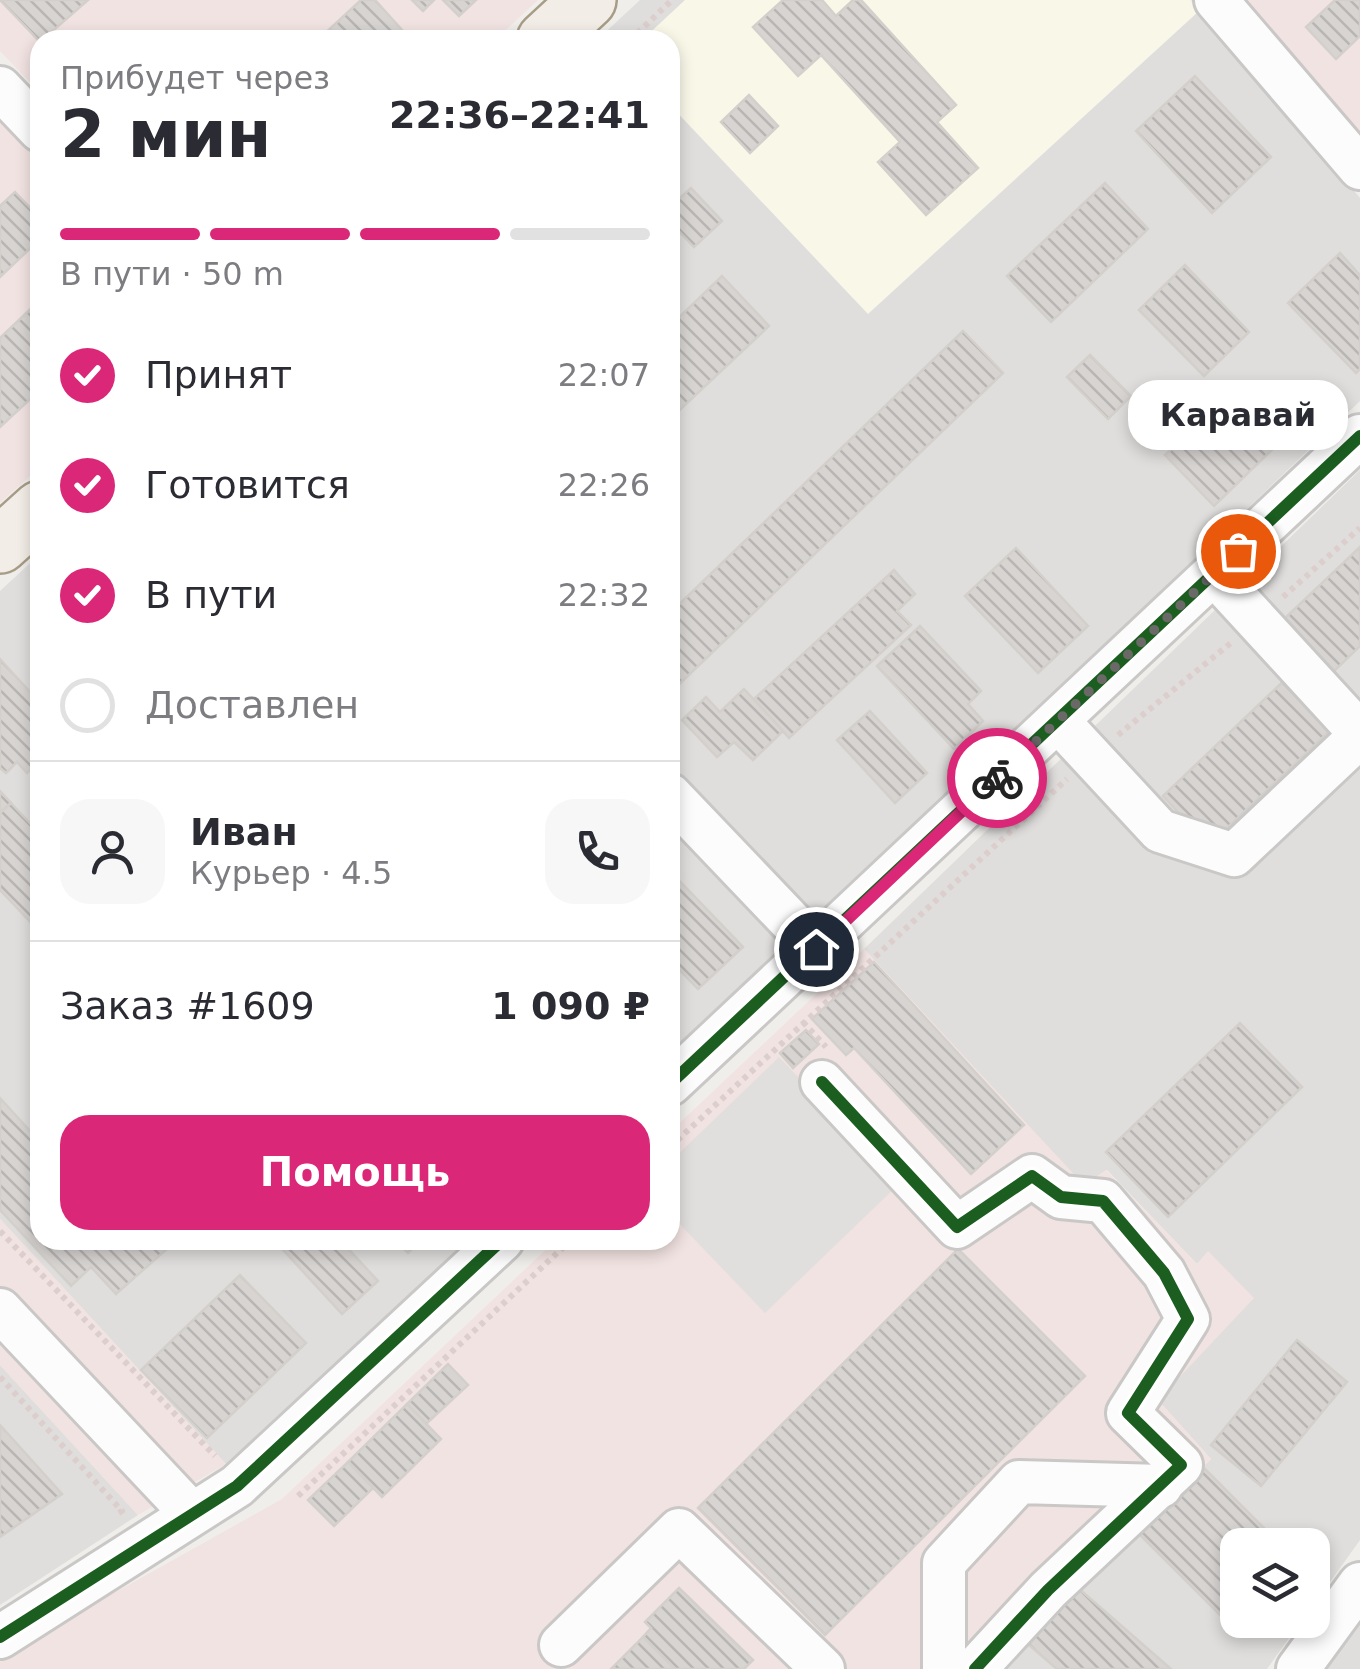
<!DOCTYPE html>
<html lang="ru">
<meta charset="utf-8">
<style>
body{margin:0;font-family:"DejaVu Sans",sans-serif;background:#f7f7f7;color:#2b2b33;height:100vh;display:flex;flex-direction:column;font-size:38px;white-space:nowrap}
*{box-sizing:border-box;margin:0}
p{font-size:32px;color:#7c7c81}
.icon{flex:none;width:55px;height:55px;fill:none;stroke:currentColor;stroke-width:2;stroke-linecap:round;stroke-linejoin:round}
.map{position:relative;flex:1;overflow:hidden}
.side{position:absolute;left:30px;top:30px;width:650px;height:1220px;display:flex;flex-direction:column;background:#fff;border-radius:30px;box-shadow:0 5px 15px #0003}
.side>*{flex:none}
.buttons{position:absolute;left:1220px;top:1528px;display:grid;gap:20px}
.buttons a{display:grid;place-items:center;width:110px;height:110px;border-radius:20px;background:#fff;box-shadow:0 5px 15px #0003;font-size:50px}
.pin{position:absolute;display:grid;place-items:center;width:85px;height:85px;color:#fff;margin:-42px;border:5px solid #fff;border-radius:50%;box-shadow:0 2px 10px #0007}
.courier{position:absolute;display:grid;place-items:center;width:100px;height:100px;margin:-50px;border:8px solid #db2777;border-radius:50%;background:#fff;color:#222;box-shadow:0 2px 12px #0007}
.bubble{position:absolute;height:70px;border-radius:30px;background:#fff;box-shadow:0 5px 15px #0003;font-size:32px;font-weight:800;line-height:70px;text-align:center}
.headline em{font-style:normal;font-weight:800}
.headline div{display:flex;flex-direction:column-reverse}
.headline{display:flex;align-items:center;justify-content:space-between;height:170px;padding:0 30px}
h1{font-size:65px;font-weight:800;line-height:75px}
.bar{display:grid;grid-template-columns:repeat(4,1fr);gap:15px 10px;align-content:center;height:120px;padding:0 30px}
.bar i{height:12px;border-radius:8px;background:#e1e1e2}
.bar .on{background:#db2777}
.bar p{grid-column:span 4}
.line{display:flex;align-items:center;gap:25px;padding:0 30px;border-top:2px solid #e1e1e2}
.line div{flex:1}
.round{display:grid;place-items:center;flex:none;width:105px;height:105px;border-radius:30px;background:#f7f7f7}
ol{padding:0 30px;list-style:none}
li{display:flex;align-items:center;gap:30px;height:110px}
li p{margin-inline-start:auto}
li .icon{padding:10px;border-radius:50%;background:#db2777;color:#fff;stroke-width:4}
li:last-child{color:#7c7c81}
li i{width:55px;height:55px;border:5px solid #e1e1e2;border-radius:50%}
.button{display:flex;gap:20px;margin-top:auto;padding:20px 30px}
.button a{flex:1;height:115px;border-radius:30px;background:#db2777;color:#fff;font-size:40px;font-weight:800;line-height:115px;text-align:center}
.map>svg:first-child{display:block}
</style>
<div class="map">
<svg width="1360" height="1669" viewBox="0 0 1360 1669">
<defs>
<pattern id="building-back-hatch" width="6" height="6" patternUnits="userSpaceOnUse" patternTransform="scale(2.5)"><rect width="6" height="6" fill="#d7d4d2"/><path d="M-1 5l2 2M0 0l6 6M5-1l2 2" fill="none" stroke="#b8b6b4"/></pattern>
</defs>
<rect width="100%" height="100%" fill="#f0eeeb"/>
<g fill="#dfdedc">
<polygon points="640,0 1190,0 1360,198 1360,401 817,919 670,762 670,40 597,40"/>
<polygon points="1360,470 1360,1540 1313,1606 1312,1545 1238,1545 1238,1620 1302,1620 1267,1669 1008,1669 1077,1587 1211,1459 1158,1400 1208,1252 1197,1264 1107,1170 1084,1186 864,949"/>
<polygon points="40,554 40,1240 472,1240 226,1464 0,1219 0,591"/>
<polygon points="670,826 788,952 670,1059"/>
<polygon points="0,1365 138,1515 0,1605"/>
<polygon points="1360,1619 1360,1669 1323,1669"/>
</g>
<g fill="#f1e3e1">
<polygon points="0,0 538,0 495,40 40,40 40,93 0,51"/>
<polygon points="1246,0 1360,0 1360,133 1255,10"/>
<polygon points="0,118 40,160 40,467 0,503"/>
<polygon points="864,949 1084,1185 1106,1170 1197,1264 1208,1251 1254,1298 1158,1400 1211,1459 1077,1587 1008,1669 0,1669 0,1662 48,1630 282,1499 556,1240 670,1240 670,1132"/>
<polygon points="0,1219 226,1464 138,1515 0,1365"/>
</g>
<polygon fill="#f8f7e8" points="685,0 1190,0 1199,11 868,314 670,105 670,40 642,40"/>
<polygon fill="#e0dfde" points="779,1057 900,1183 765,1313 670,1214 670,1162"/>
<g fill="url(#building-back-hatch)" stroke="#d3d0cc" stroke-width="2.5">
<polygon points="0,0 88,0 40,42"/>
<polygon points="361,0 375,0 411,40 324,40 321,37"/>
<polygon points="412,0 434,0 423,11"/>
<polygon points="443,0 476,0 459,16"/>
<polygon points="783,0 822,0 836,16 853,0 861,0 956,105 937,122 978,168 926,215 878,162 900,142 821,55 798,76 753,27"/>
<polygon points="1335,0 1360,0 1360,36 1336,59 1306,27"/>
<polygon points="1195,76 1271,157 1212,213 1136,131"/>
<polygon points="749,95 778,126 750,153 721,122"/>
<polygon points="1105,183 1148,229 1051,322 1007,276"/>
<polygon points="691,188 722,221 694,247 670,222 670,207"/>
<polygon points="15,192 40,218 40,239 0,277 0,206"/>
<polygon points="1340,253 1360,275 1360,369 1356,373 1288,303"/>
<polygon points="1185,265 1249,332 1204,376 1139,310"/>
<polygon points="722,276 769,326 670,419 670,326"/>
<polygon points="40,300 40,390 0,427 0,338"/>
<polygon points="963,331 1003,373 670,693 670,613"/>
<polygon points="1090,355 1131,396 1108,419 1067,377"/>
<polygon points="1227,386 1280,442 1214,506 1165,455 1193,429 1202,438 1216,425 1202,410"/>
<polygon points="1360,547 1360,646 1332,673 1283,620"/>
<polygon points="1016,548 1088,626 1038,673 965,596"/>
<polygon points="894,570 915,594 897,611 911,625 789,738 754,699"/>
<polygon points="920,626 981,691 968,704 983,721 954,749 877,666"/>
<polygon points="0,659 40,703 40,742 36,746 40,761 27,773 17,762 6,773 0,768"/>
<polygon points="1292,673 1338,723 1209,845 1163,796"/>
<polygon points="744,689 783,731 753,760 734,742 717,757 682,720 706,697 720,712"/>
<polygon points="870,711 927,773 895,803 837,740"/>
<polygon points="0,791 11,803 0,813"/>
<polygon points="11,803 40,834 40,932 0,890 0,813"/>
<polygon points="670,871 743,947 698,989 670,960"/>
<polygon points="874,962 1024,1125 971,1174 854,1048 846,1055 812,1019"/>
<polygon points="1240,1023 1302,1087 1168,1217 1106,1152"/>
<polygon points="806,1030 819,1044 793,1068 780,1053"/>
<polygon points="0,1098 40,1142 40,1240 177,1240 116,1294 91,1267 71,1286 0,1210"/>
<polygon points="274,1240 340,1240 378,1281 342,1314"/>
<polygon points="395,1240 421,1240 408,1253"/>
<polygon points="958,1249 1085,1376 825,1635 698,1508"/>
<polygon points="240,1275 306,1343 207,1438 141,1370"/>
<polygon points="1297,1340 1347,1382 1261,1486 1211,1445"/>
<polygon points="448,1364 468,1385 426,1424 407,1404"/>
<polygon points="407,1404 441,1439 382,1497 348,1462"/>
<polygon points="0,1425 62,1494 0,1537"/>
<polygon points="348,1462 373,1488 334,1526 308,1500"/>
<polygon points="1205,1469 1281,1545 1238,1545 1238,1620 1255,1620 1240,1635 1139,1534"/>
<polygon points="1077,1587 1171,1669 1057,1669 1028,1644"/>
<polygon points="679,1588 753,1660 744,1669 675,1669 643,1637 651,1628 645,1622"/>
<polygon points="643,1637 675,1669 611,1669"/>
</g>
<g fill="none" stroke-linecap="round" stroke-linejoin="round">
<g stroke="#c9c8c7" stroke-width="48">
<g id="minor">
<polyline points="1216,0 1360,168"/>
<polyline points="0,88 40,130"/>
<polyline points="1214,574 1360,733"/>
<polyline points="1058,721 1160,831 1234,855 1360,736"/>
<polyline points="670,795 817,949"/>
<polyline points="822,1082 957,1227 1032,1176 1061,1197 1103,1201 1164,1273 1188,1319 1128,1413 1181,1465 1048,1590 975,1669"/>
<polyline points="670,1084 1360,436"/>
<polyline points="0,1310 192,1514"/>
<polyline points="0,1637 237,1486 502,1240"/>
<polyline points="561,1645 679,1530 823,1669"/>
<polyline points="944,1669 944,1563 1019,1482 1161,1486"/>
<polyline points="1298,1669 1360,1584"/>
</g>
</g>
<g stroke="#a79c86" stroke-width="60">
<g id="major">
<polyline points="545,40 588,0"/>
<polyline points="0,545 40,509"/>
</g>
</g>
<g stroke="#dccecd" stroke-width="6" stroke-dasharray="5 5" stroke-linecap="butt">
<polyline points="630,40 672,0"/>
<polyline points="1283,597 1360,528"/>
<polyline points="1118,735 1232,642"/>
<polyline points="803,1022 826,1047"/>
<polyline points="670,1147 1067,779"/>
<polyline points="0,1231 215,1456"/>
<polyline points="0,1377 122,1511 115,1515"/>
<polyline points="298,1496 571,1240"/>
</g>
<use href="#minor" stroke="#fdfcfc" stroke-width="42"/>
<use href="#major" stroke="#f3ede7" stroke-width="55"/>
<g stroke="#fff" stroke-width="19">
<g id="cycleway">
<polyline points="822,1082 957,1227 1032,1176 1061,1197 1103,1201 1164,1273 1188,1319 1128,1413 1181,1465 1048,1590 975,1669"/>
<polyline points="670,1084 1360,436"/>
<polyline points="0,1637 237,1486 502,1240"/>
</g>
</g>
<use href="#cycleway" stroke="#1b5e20" stroke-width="12"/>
</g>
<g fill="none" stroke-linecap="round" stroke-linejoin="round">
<polyline stroke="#6a6968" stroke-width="10" stroke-dasharray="0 18" points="997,778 1238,551"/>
<polyline stroke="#db2777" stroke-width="12" points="816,949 997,778"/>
</g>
</svg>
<div class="buttons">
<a><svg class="icon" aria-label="layers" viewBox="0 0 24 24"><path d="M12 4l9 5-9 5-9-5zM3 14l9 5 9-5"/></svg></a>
</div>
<div class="pin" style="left:1238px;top:551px;background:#ea580c"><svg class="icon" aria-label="bag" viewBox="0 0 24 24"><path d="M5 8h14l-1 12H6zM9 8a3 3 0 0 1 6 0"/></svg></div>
<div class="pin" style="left:816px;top:949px;background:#1f2937"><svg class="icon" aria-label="home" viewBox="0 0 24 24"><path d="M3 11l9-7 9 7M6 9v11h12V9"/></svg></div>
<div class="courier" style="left:997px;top:778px"><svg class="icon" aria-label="bike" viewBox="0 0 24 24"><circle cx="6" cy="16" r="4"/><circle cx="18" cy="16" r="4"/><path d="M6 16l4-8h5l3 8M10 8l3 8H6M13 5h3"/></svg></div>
<div class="bubble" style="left:1128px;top:380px;width:220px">Каравай</div>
<section class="side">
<div class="headline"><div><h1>2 мин</h1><p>Прибудет через</p></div><em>22:36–22:41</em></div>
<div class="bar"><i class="on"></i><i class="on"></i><i class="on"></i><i></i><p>В пути · 50 m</p></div>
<ol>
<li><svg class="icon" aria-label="check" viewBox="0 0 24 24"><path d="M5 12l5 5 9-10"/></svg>Принят<p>22:07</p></li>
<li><svg class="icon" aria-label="check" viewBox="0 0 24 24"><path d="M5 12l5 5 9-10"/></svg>Готовится<p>22:26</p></li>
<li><svg class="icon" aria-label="check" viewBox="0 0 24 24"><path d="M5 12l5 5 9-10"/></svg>В пути<p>22:32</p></li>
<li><i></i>Доставлен</li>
</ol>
<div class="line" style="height:180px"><a class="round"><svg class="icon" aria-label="person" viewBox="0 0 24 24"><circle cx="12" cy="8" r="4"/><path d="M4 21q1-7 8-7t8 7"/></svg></a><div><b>Иван</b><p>Курьер · 4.5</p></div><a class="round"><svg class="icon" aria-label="phone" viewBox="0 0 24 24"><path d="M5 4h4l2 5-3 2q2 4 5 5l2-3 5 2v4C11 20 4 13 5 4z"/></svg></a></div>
<div class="line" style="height:130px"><div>Заказ #1609</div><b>1 090 ₽</b></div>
<div class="button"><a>Помощь</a></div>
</section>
</div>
